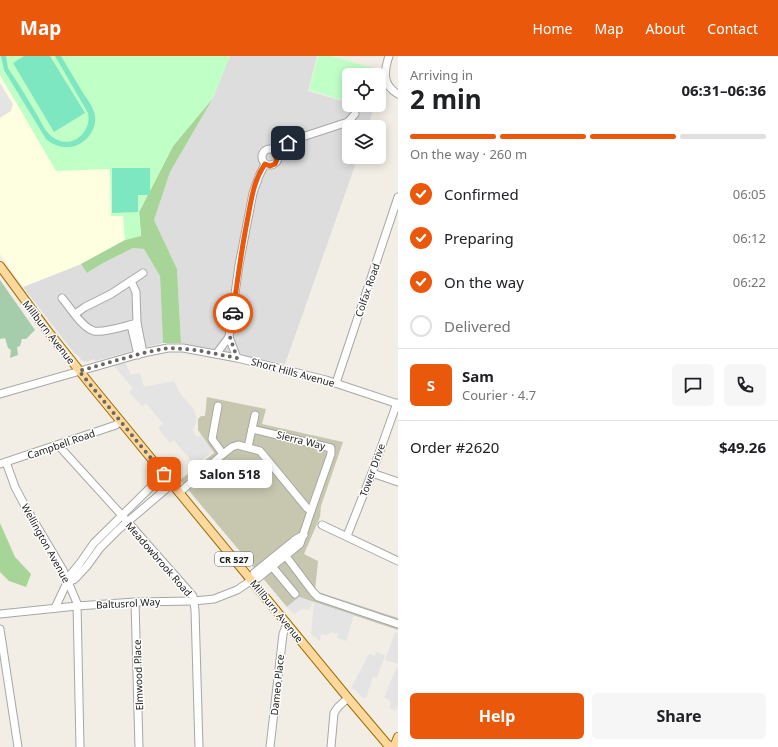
<!DOCTYPE html>
<meta charset="utf-8">
<style>
body{margin:0;font-family:"Noto Sans",sans-serif;background:#f6f6f6;color:#202124;height:100vh;display:flex;flex-direction:column;font-size:15px;white-space:nowrap}
*{box-sizing:border-box;margin:0}
p{font-size:13px;color:#757577}
.icon{flex:none;width:22px;height:22px;fill:none;stroke:currentColor;stroke-width:2;stroke-linecap:round;stroke-linejoin:round}
.map{position:relative;flex:1;overflow:hidden}
.side{display:flex;flex-direction:column;background:#fff;width:380px}
.side>*{flex:none}
.tools{position:absolute;left:342px;top:12px;display:grid;gap:8px}
.tools a{display:grid;place-items:center;width:44px;height:44px;border-radius:6px;background:#fff;box-shadow:0 2px 10px #0003;font-size:20px}
.pin{position:absolute;display:grid;place-items:center;width:34px;height:34px;color:#fff;margin:-17px;border-radius:8px;box-shadow:0 2px 6px #0006}
.courier{position:absolute;display:grid;place-items:center;width:40px;height:40px;margin:-20px;border:3px solid #ea580c;border-radius:50%;background:#fff;color:#222;box-shadow:0 1px 5px #0007}
.bubble{position:absolute;height:28px;border-radius:6px;background:#fff;box-shadow:0 2px 10px #0003;font-size:13px;font-weight:700;line-height:28px;text-align:center}
.headline em{font-style:normal;font-weight:700}
.headline div{display:flex;flex-direction:column-reverse}
.headline{display:flex;align-items:center;justify-content:space-between;height:68px;padding:0 12px}
h1{font-size:26px;font-weight:700;line-height:30px}
.bar{display:grid;grid-template-columns:repeat(4,1fr);gap:6px 4px;align-content:center;height:48px;padding:0 12px}
.bar i{height:5px;border-radius:3px;background:#e0e0e0}
.bar .active{background:#ea580c}
.bar p{grid-column:span 4}
.line{display:flex;align-items:center;gap:10px;padding:0 12px;border-top:1px solid #e0e0e0}
.line div{flex:1}
.round{display:grid;place-items:center;flex:none;width:42px;height:42px;border-radius:6px;background:#f6f6f6}
ol{padding:0 12px;list-style:none}
li{display:flex;align-items:center;gap:12px;height:44px}
li p{margin-inline-start:auto}
li .icon{padding:4px;border-radius:50%;background:#ea580c;color:#fff;stroke-width:4}
li:last-child{color:#757577}
li i{width:22px;height:22px;border:2px solid #e0e0e0;border-radius:50%}
.button{display:flex;gap:8px;margin-top:auto;padding:8px 12px}
.button a{flex:1;height:46px;border-radius:6px;background:#ea580c;color:#fff;font-size:16px;font-weight:700;line-height:46px;text-align:center}
.button a+a{background:#f6f6f6;color:#202124}
header{display:flex;align-items:center;gap:24px;box-sizing:border-box;height:56px;padding:0 20px;background:#ea580c;color:#fff}
header strong{font-size:19px}
nav{display:flex;gap:22px;margin-inline-start:auto;font-size:14px}
main{display:flex;flex:1;min-height:0}
.map>svg:first-child{display:block}
</style>
<header>
<strong>Map</strong>
<nav><a>Home</a><a>Map</a><a>About</a><a>Contact</a></nav>
</header>
<main>
<div class="map">
<svg width="398" height="691" viewBox="0 0 398 691">
<rect width="100%" height="100%" fill="#f2eee6"/>
<g fill="#dedddd">
<polygon points="230,0 317,0 308,35 349,47 349,49 356,49 373,54 368,71 349,71 349,101 358,101 285,308 181,287 177,213 154,164 170,116 213,42"/>
<polygon points="133,192 144,193 160,220 163,287 95,305 94,303 87,306 81,304 78,299 75,298 23,231 81,208 88,217 103,207"/>
</g>
<polygon fill="#feffe1" points="0,0 173,90 141,180 125,184 81,208 23,231 0,198"/>
<polygon fill="#c7c7b0" points="207,341 266,353 262,368 343,386 321,450 320,461 304,498 318,505 315,535 398,562 398,574 299,541 287,551 180,424 214,397 198,374 198,363 201,360 205,360"/>
<g fill="#a7d597">
<polygon points="213,42 170,116 154,164 177,213 181,287 163,287 160,220 144,193 133,192 103,207 87,217 81,208 125,184 141,179 139,156 173,90"/>
<polygon points="0,467 15,501 31,518 26,531 9,525 0,516"/>
</g>
<polygon fill="#a5cdac" points="0,224 35,274 26,283 22,283 20,290 17,291 18,299 10,302 11,294 8,292 5,282 0,283"/>
<g fill="#c0ffc6">
<polygon points="0,0 230,0 213,42 173,90 139,156 141,180 125,184 123,160 111,160 110,113 56,115 0,19"/>
<polygon points="318,0 332,0 369,11 369,10 375,13 375,19 349,19 349,46 309,34"/>
</g>
<g fill="#7de7c1">
<path d="M1,0H6L8,12C18,27 27,42 36,57C41,65 45,77 54,82C72,94 92,76 88,57L55,0H61C68,12 76,25 83,37C87,43 92,49 94,56C99,70 88,86 75,90C64,93 54,90 46,83L4,14Z"/>
<polygon points="24,0 50,0 85,57 54,76 13,7"/>
<polygon points="112,112 150,112 150,139 138,139 138,156 112,157"/>
</g>
<g fill="#e4e4e4">
<polygon points="0,27 13,48 11,55 0,62"/>
<polygon points="125,306 131,319 140,317 144,331 174,325 180,337 194,354 197,364 193,375 197,381 201,379 213,395 195,410 174,384 170,387 158,372 163,368 146,347 142,350 129,336 133,332 113,309"/>
<polygon points="299,541 313,546 309,554 302,553 294,558 287,551"/>
<polygon points="314,546 354,559 346,585 337,582 338,578 330,576 328,579 321,578 320,585 311,578"/>
<polygon points="395,576 398,577 398,608 385,604"/>
<polygon points="376,596 385,599 377,622 373,620 366,642 362,641 355,634 351,632 369,598 375,600"/>
<polygon points="396,612 398,612 398,650 396,655 389,652 391,647 388,643 384,642"/>
</g>
<g fill="none" stroke-linecap="round" stroke-linejoin="round">
<g stroke="#a7a7a7" stroke-width="9">
<g id="minor">
<path d="M389,0C384,15 382,29 398,38"/>
<circle cx="270" cy="101" r="8"/>
<polyline points="276,96 296,83 348,66 355,58"/>
<polyline points="131,225 136,236 137,267 143,297"/>
<path d="M62,242C70,251 82,272 94,275C105,277 125,270 137,267"/>
<polyline points="75,258 85,251 111,238 143,217"/>
<polyline points="131,269 138,299"/>
<polyline points="229,281 237,302"/>
<polyline points="217,297 229,281 239,209 253,137 259,120 265,108"/>
<polyline points="336,327 398,141"/>
<polyline points="0,338 143,297 168,292 183,292 237,302 326,324 398,348"/>
<polyline points="218,350 212,383 223,398"/>
<polyline points="252,373 331,392 331,398 311,455"/>
<polyline points="58,389 127,465 193,540 195,554 199,691"/>
<polyline points="248,391 255,359"/>
<polyline points="6,406 15,431 25,450 63,514 77,547 80,691"/>
<polyline points="0,408 116,369 120,365"/>
<polyline points="372,417 398,426"/>
<polyline points="322,469 398,505"/>
<polyline points="347,480 372,417 397,347"/>
<polyline points="282,495 313,536 318,541 398,568"/>
<polyline points="270,508 295,538"/>
<polyline points="252,524 254,517 296,483 304,479"/>
<polyline points="68,526 75,523 87,510 100,492 119,473 172,428"/>
<polyline points="135,546 139,691"/>
<polyline points="55,552 71,518 80,507 94,487 164,418"/>
<polyline points="0,558 77,550 135,546 194,545 214,543 237,534 252,524 258,522 300,488 311,455 307,452 260,395 238,389 232,391 223,398 179,437"/>
<polyline points="0,573 18,691"/>
<polyline points="270,691 283,578 287,567"/>
<polyline points="331,691 334,657 338,651 348,642"/>
</g>
</g>
<g stroke="#9c6d00" stroke-width="10">
<g id="major">
<polyline points="0,210 47,274 90,328 348,642 387,688 391,691"/>
<polyline points="394,691 398,681"/>
</g>
</g>
<use href="#minor" stroke="#fff" stroke-width="7"/>
<use href="#major" stroke="#ffd89d" stroke-width="8"/>
</g>
<g fill="none" stroke-linecap="round" stroke-linejoin="round">
<polyline stroke="#6a6865" stroke-width="4" stroke-dasharray="0 7.2" points="164,418 79,315 143,297 168,292 196,294 237,302 230,281 233,257"/>
<path stroke="#ea580c" stroke-width="5" d="M233,257C237,227 241,196 247,166C251,146 253,125 265,108L270,110L275,108L278,100L276,96L288,87"/>
</g>
<g text-anchor="middle" dominant-baseline="central" stroke-width="3" stroke-linejoin="round" paint-order="stroke">
<rect fill="#fff" stroke="#636363" stroke-width="1" x="215" y="496" width="38" height="14" rx="3"/>
<g font-size="9" font-weight="bold" fill="#202020">
<text x="234" y="503">CR 527</text>
</g>
<g font-size="10" fill="#202020" stroke="#fff">
<text transform="translate(367 234) rotate(-71)">Colfax Road</text>
<text transform="translate(49 276) rotate(52)">Millburn Avenue</text>
<text transform="translate(293 316) rotate(15)">Short Hills Avenue</text>
<text transform="translate(301 384) rotate(14)">Sierra Way</text>
<text transform="translate(61 388) rotate(-19)">Campbell Road</text>
<text transform="translate(372 414) rotate(-70)">Tower Drive</text>
<text transform="translate(46 487) rotate(61)">Wellington Avenue</text>
<text transform="translate(159 503) rotate(49)">Meadowbrook Road</text>
<text transform="translate(128 547) rotate(-3)">Baltusrol Way</text>
<text transform="translate(277 555) rotate(51)">Millburn Avenue</text>
<text transform="translate(138 619) rotate(-92)">Elmwood Place</text>
<text transform="translate(277 629) rotate(-84)">Dameo Place</text>
</g>
</g>
</svg>
<div class="tools">
<a><svg class="icon" aria-label="locate" viewBox="0 0 24 24"><circle cx="12" cy="12" r="6"/><path d="M12 2v4M12 18v4M2 12h4M18 12h4"/></svg></a>
<a><svg class="icon" aria-label="layers" viewBox="0 0 24 24"><path d="M12 4l9 5-9 5-9-5zM3 14l9 5 9-5"/></svg></a>
</div>
<div class="pin" style="left:164px;top:418px;background:#ea580c"><svg class="icon" aria-label="bag" viewBox="0 0 24 24"><path d="M5 8h14l-1 12H6zM9 8a3 3 0 0 1 6 0"/></svg></div>
<div class="pin" style="left:288px;top:87px;background:#1f2937"><svg class="icon" aria-label="home" viewBox="0 0 24 24"><path d="M3 11l9-7 9 7M6 9v11h12V9"/></svg></div>
<div class="courier" style="left:233px;top:257px"><svg class="icon" aria-label="car" viewBox="0 0 24 24"><path d="M5 17H2v-5l4-1 3-4h7l3 4 3 1v5h-3M9 17h6M6 11h13"/><circle cx="7" cy="17" r="2"/><circle cx="17" cy="17" r="2"/></svg></div>
<div class="bubble" style="left:188px;top:404px;width:84px">Salon 518</div>
</div>
<section class="side">
<div class="headline"><div><h1>2 min</h1><p>Arriving in</p></div><em>06:31–06:36</em></div>
<div class="bar"><i class="active"></i><i class="active"></i><i class="active"></i><i></i><p>On the way · 260 m</p></div>
<ol>
<li><svg class="icon" aria-label="check" viewBox="0 0 24 24"><path d="M5 12l5 5 9-10"/></svg>Confirmed<p>06:05</p></li>
<li><svg class="icon" aria-label="check" viewBox="0 0 24 24"><path d="M5 12l5 5 9-10"/></svg>Preparing<p>06:12</p></li>
<li><svg class="icon" aria-label="check" viewBox="0 0 24 24"><path d="M5 12l5 5 9-10"/></svg>On the way<p>06:22</p></li>
<li><i></i>Delivered</li>
</ol>
<div class="line" style="height:72px"><b class="round" style="background:#ea580c;color:#fff">S</b><div><b>Sam</b><p>Courier · 4.7</p></div><a class="round"><svg class="icon" aria-label="chat" viewBox="0 0 24 24"><path d="M4 5h16v11H9l-5 4z"/></svg></a><a class="round"><svg class="icon" aria-label="phone" viewBox="0 0 24 24"><path d="M5 4h4l2 5-3 2q2 4 5 5l2-3 5 2v4C11 20 4 13 5 4z"/></svg></a></div>
<div class="line" style="height:52px"><div>Order #2620</div><b>$49.26</b></div>
<div class="button"><a>Help</a><a>Share</a></div>
</section>
</main>
